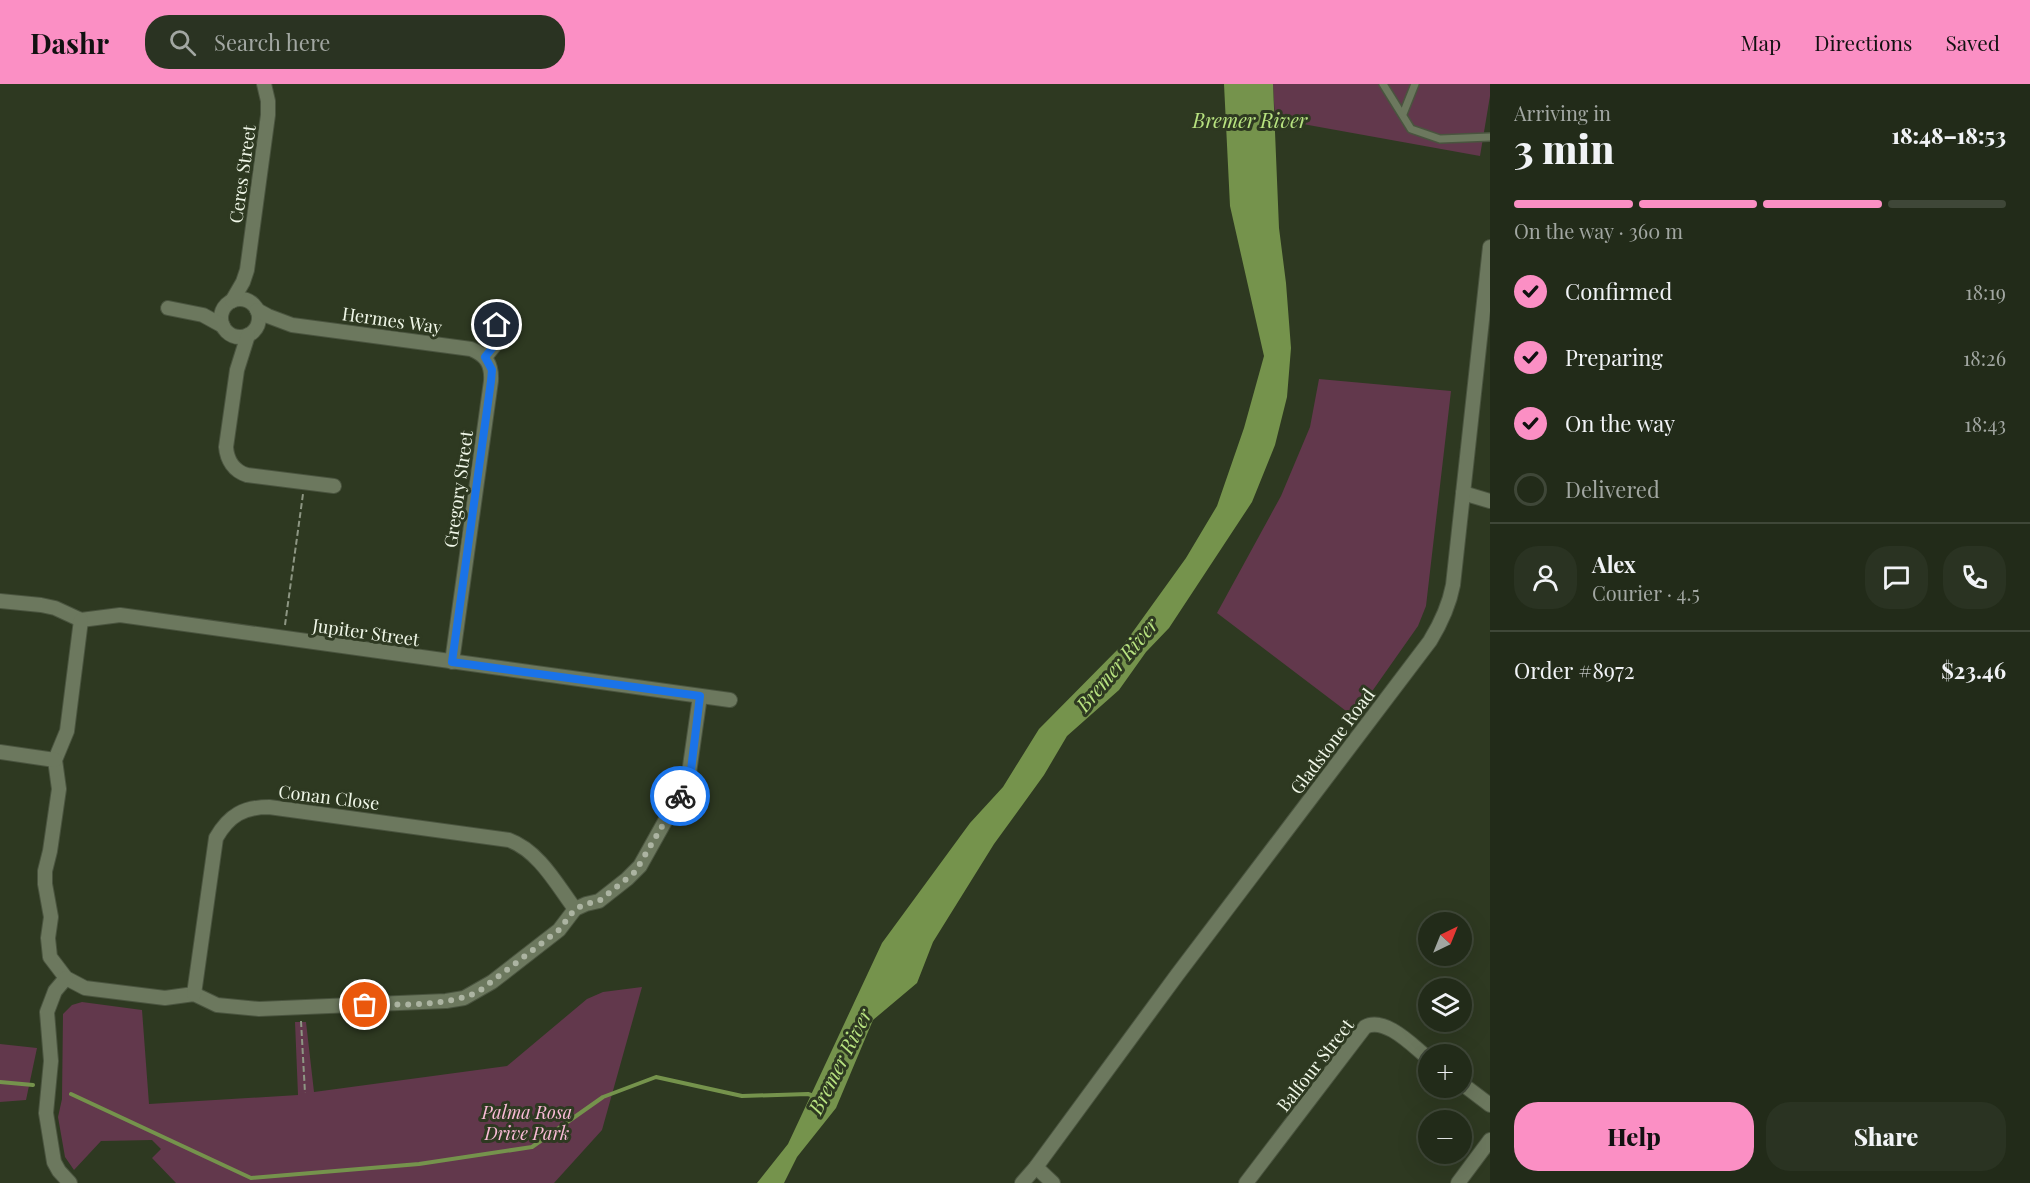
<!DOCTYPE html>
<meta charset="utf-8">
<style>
body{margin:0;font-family:"Playfair Display",serif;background:#2a3322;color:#f1f3f6;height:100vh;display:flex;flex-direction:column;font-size:22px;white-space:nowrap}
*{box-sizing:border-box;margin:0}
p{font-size:20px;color:#a2a7a2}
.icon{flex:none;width:33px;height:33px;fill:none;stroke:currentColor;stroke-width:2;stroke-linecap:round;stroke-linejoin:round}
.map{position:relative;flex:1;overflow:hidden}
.details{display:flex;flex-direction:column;background:#222b19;width:540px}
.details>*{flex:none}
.needle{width:39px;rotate:43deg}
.buttons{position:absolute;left:1418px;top:828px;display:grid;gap:12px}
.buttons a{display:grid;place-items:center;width:54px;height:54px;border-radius:50%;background:#222b19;box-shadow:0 6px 24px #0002,0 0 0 2px #3f4738;font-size:30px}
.pin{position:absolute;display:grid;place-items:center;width:51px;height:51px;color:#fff;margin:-26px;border:3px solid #fff;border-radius:50%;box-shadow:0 2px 6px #0007}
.courier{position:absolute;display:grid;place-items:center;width:60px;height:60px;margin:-30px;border:4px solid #1a73e8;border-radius:50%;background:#fff;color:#222;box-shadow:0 2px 8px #0007}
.summary em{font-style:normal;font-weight:800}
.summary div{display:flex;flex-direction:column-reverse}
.summary{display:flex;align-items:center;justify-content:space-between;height:102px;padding:0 24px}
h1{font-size:39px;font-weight:800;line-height:45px}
.bar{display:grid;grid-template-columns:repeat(4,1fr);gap:9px 6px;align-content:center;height:72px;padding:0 24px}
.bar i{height:8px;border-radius:4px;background:#3f4738}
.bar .current{background:#fb8fc4}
.bar p{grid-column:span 4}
.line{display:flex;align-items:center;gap:15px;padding:0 24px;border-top:2px solid #3f4738}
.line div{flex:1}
.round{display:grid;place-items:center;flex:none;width:63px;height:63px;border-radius:24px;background:#2a3322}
ol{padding:0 24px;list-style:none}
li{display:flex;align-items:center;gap:18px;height:66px}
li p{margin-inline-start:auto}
li .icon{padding:6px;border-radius:50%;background:#fb8fc4;color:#111;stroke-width:4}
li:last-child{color:#a2a7a2}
li i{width:33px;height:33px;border:3px solid #3f4738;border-radius:50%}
.action{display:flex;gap:12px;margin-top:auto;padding:12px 24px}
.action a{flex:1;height:69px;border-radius:24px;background:#fb8fc4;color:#111;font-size:24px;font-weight:800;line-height:69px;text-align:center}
.action a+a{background:#2a3322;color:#f1f3f6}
header{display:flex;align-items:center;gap:36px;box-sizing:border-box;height:84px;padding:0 30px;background:#fb8fc4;color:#111}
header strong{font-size:28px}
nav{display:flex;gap:33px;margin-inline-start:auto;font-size:21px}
.search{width:420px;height:54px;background:#2a3322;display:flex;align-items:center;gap:15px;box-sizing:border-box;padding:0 21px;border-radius:24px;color:#a2a7a2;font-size:22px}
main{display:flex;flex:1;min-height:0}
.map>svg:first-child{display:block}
</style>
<header>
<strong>Dashr</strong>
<div class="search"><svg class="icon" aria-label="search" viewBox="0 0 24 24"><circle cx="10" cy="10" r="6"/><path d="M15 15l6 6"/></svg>Search here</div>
<nav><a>Map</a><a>Directions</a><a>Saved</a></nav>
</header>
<main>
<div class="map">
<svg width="1490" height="1099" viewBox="0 0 1490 1099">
<rect width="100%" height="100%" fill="#2e3921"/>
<g fill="#62384c">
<polygon points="1273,0 1490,0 1490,12 1480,72 1275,35"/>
<polygon points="1319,295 1451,307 1426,522 1418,542 1354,633 1217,529 1281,412 1310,343"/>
<polygon points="642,903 602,1046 554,1099 176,1099 152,1074 161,1065 152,1056 101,1057 74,1086 65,1073 58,1033 62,1015 63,930 72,921 82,918 142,926 149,1020 298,1011 295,938 306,938 314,1008 507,982 587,915 603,908"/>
<polygon points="0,960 37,964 26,1016 0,1018"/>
</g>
<polygon fill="#75934c" points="1224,0 1273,0 1279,144 1286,199 1291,264 1287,313 1275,361 1252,418 1169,544 1146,568 1119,606 1067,652 1044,691 994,760 933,858 917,899 873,936 836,1024 797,1073 784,1099 757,1099 788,1060 882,859 970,739 1003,703 1039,645 1127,556 1186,474 1217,422 1244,344 1264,272 1230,122"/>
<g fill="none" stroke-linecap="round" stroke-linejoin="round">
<g stroke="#75934c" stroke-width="4">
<polyline points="0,998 33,1001"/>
<polyline points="71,1010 251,1094 419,1080 532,1063 603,1013 656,993 742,1012 808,1010 814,1012"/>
</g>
<g stroke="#4a543f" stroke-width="10">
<g id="lane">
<polyline points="1383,0 1411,45 1440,55 1490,53"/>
<polyline points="1403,30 1415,0"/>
</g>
</g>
<g stroke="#4a543f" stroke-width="16">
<g id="street">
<circle cx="240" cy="234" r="19"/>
<polyline points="232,217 243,198 247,186 268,31 268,17 264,0"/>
<polyline points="168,224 203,231 223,242"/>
<path d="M257,226L268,232L292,241L471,265C486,271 492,280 491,297L452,578"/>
<path d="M248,251L237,286L226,363C227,376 234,387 247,391L334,402"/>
<polyline points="485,273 494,262 497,241"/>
<polyline points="1463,409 1490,417"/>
<polyline points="0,517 41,521 55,524 81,536 120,531 730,616"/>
<polyline points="81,536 67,647 55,676 59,705 50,767 45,787 45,800 51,833 48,854 50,873 66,894 85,904 165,914 194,910 217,921 259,925 446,917 464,914 492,898 559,846 575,825 586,820 599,817 627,795 640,782 688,696 700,612"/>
<polyline points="0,668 55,676"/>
<polyline points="66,894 55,907 47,928 51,977 46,1029 54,1078 59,1087 70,1099"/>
<path d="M194,910L216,754C229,731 244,723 269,723L509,756C539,767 557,801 575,825"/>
<polyline points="1461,999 1490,1021"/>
<polyline points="1036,1083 1053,1099"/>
<path d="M1022,1099L1036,1083L1177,891L1430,557C1441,539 1449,522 1453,501L1490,163"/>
<path d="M1246,1099L1365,943C1385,932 1413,962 1428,974"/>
<polyline points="1458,1099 1490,1056"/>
</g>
</g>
<g stroke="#8d9683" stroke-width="2" stroke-dasharray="6 3" stroke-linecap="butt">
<polyline points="285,541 303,410"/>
<polyline points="301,937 305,1009"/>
</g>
<use href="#lane" stroke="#6c785e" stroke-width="7"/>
<use href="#street" stroke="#6c785e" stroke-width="14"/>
</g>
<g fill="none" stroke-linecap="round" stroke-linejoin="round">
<path stroke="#acb4a2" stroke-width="6" stroke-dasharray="0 10.8" d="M365,921C402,920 443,923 478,908L559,846L575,825L586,820L599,817L635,788L680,712"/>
<polyline stroke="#1a73e8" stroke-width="8" points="497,241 494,262 485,273 492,286 491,297 452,578 700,612 691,686 680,712"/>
</g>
<g text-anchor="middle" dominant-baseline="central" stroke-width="6" stroke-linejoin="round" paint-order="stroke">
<g font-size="18" fill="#f0f7e8" stroke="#2e3921">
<text transform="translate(242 90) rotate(-82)">Ceres Street</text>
<text transform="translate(392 236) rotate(8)">Hermes Way</text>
<text transform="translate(458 405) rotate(-82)">Gregory Street</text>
<text transform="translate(366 548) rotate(8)">Jupiter Street</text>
<text transform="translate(1332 657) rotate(-53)">Gladstone Road</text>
<text transform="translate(329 713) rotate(7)">Conan Close</text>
<text transform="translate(1315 981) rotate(-52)">Balfour Street</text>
</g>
<g font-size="18" font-style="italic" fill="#fabbd7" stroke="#2e3921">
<text x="527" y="1028">Palma Rosa<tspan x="527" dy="21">Drive Park</tspan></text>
</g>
<g font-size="20" font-style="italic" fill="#b8e380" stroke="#2e3921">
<text x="1250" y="35">Bremer River</text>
<text transform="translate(1116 580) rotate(-50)">Bremer River</text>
<text transform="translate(839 977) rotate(-63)">Bremer River</text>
</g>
</g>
</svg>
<div class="buttons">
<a><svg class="needle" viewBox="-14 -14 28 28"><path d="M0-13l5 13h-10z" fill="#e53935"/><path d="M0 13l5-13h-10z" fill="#a2a7a2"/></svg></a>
<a><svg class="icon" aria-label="layers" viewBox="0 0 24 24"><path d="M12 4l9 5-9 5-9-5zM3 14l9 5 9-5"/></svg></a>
<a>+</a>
<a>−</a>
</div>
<div class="pin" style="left:365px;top:921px;background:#ea580c"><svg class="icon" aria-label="bag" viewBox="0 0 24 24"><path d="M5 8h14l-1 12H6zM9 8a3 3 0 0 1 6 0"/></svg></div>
<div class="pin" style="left:497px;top:241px;background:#1f2937"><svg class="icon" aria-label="home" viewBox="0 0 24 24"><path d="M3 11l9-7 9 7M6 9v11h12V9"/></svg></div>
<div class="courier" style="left:680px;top:712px"><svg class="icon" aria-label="bike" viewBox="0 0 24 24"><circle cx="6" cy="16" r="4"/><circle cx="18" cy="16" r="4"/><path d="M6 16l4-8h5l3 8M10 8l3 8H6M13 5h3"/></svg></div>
</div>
<section class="details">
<div class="summary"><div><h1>3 min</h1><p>Arriving in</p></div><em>18:48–18:53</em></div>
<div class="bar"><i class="current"></i><i class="current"></i><i class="current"></i><i></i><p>On the way · 360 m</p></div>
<ol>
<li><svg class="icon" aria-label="check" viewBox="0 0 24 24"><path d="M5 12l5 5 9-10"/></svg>Confirmed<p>18:19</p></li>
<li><svg class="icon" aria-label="check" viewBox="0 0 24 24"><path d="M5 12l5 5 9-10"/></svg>Preparing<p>18:26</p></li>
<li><svg class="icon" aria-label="check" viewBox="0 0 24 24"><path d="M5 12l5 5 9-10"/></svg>On the way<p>18:43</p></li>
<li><i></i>Delivered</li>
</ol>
<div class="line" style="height:108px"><a class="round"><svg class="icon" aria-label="person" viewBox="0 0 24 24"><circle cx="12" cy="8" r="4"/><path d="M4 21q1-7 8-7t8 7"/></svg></a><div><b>Alex</b><p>Courier · 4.5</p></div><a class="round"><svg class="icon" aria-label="chat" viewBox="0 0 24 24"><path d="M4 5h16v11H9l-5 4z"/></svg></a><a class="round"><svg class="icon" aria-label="phone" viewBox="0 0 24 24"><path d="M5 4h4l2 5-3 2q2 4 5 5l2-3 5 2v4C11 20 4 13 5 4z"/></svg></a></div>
<div class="line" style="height:78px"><div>Order #8972</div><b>$23.46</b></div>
<div class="action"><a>Help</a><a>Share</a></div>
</section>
</main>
